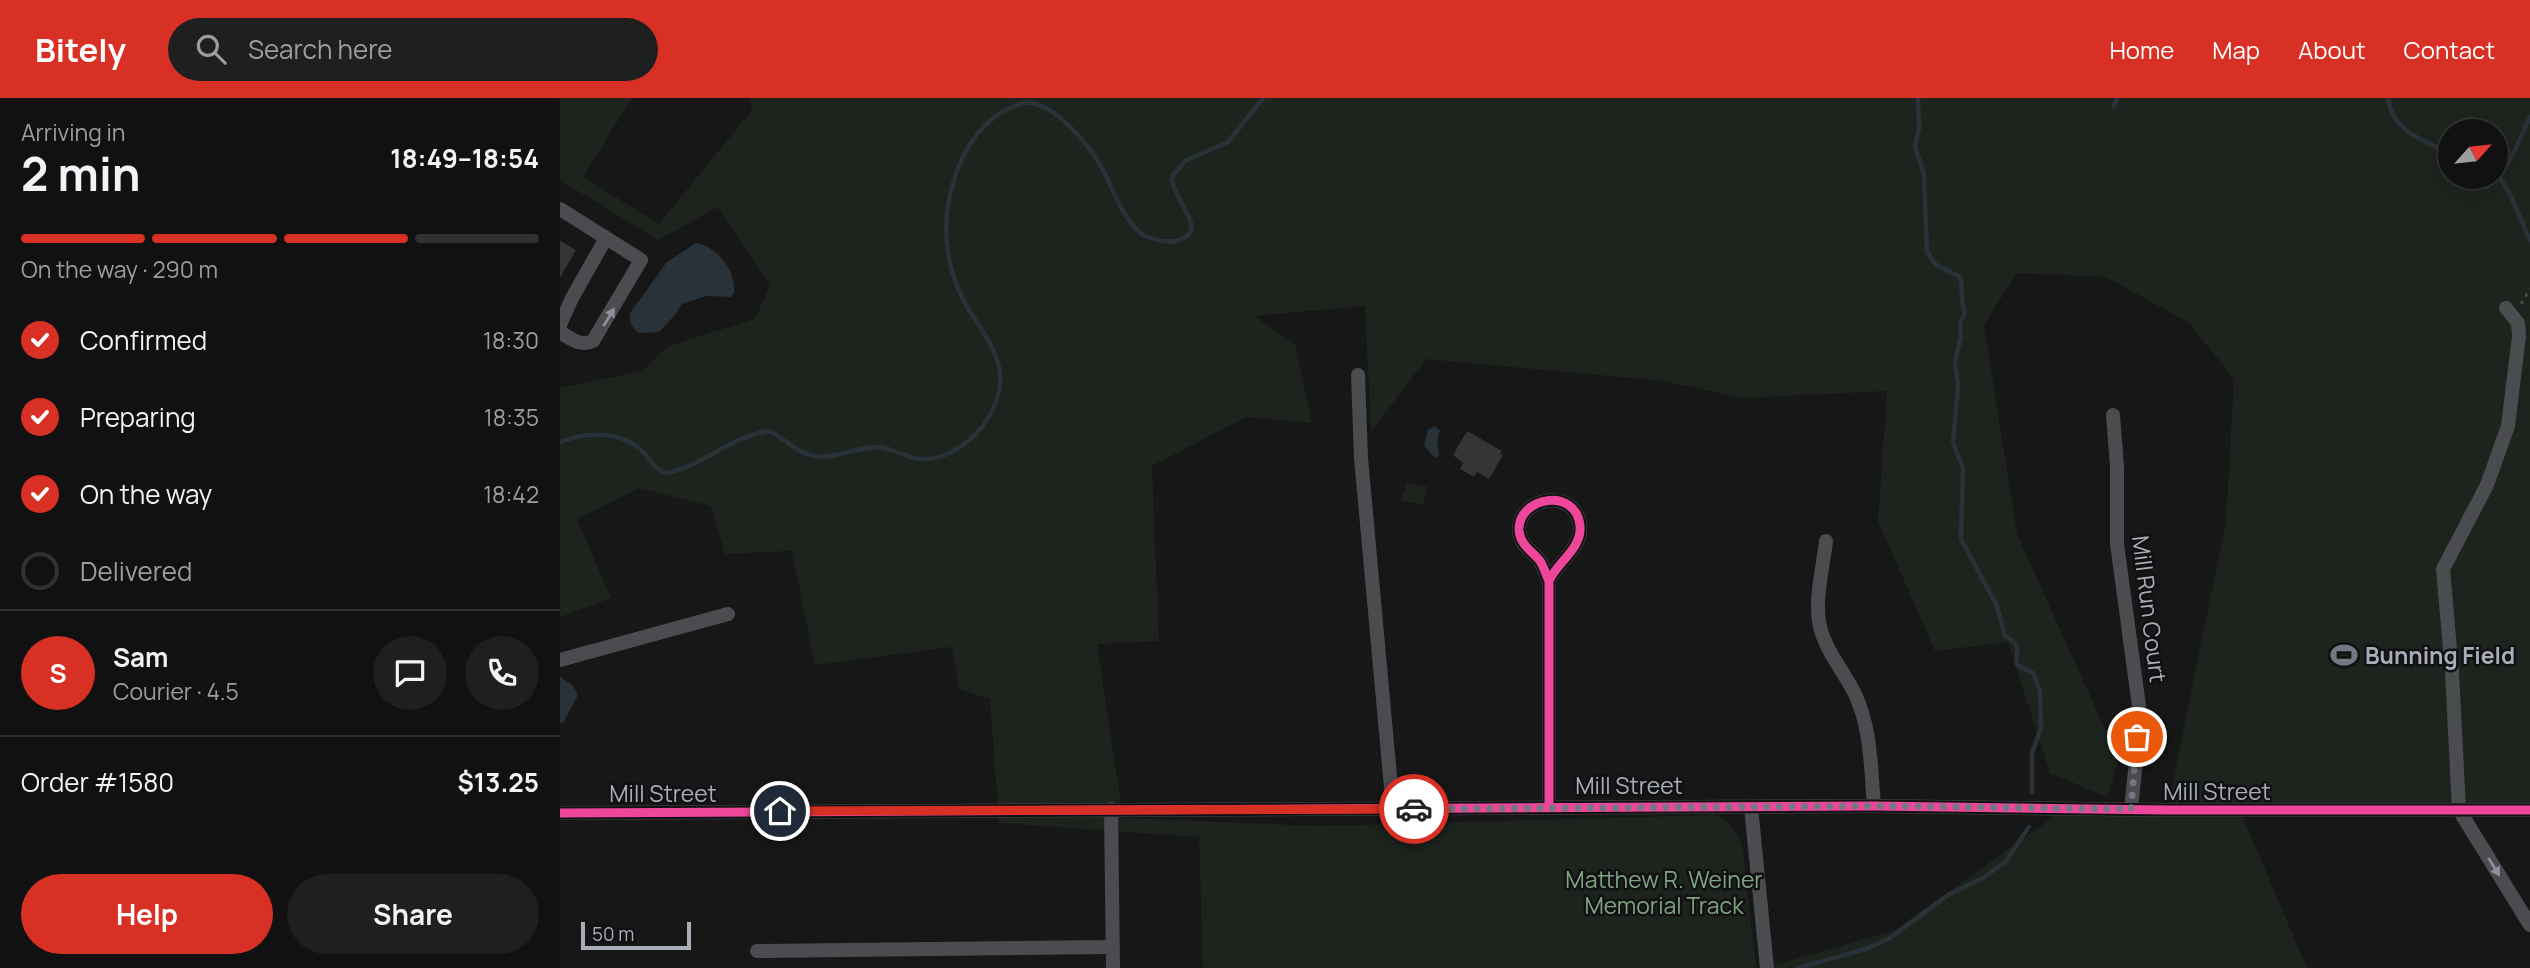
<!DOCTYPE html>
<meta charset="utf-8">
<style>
body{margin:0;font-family:Manrope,sans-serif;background:#1e1f1f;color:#f1f3f6;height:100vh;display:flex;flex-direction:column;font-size:26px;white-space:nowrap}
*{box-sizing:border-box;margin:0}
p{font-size:23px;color:#9c9d9f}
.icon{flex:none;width:38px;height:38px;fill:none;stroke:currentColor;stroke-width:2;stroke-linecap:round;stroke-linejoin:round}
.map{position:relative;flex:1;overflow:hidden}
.sheet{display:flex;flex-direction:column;background:#111;width:560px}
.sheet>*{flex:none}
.needle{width:46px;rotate:63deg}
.buttons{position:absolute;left:1878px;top:21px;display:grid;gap:14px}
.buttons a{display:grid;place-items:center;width:70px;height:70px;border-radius:50%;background:#111;box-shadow:0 7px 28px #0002,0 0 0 2px #303131;font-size:35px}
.scale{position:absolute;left:21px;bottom:18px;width:110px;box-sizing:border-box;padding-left:7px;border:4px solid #a8adb8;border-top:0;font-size:19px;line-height:24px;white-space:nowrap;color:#a8adb8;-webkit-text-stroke:5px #111113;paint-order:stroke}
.pin{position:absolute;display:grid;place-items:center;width:60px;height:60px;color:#fff;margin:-30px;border:4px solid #fff;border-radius:50%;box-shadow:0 2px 7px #0007}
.courier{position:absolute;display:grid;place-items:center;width:70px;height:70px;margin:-35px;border:5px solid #d93025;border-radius:50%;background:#fff;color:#222;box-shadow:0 2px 9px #0007}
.summary em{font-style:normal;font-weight:700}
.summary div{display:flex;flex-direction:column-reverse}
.summary{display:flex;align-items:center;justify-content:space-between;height:119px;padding:0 21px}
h1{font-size:46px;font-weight:700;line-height:52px}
.bar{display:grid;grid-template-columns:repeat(4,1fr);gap:10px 7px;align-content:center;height:84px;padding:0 21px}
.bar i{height:9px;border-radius:5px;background:#303131}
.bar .current{background:#d93025}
.bar p{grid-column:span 4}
.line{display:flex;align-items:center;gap:18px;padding:0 21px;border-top:2px solid #303131}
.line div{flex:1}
.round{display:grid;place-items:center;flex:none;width:74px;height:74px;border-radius:37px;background:#1e1f1f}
ol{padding:0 21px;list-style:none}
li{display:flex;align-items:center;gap:21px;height:77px}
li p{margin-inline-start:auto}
li .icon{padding:7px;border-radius:50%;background:#d93025;color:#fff;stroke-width:4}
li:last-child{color:#9c9d9f}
li i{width:38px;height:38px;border:4px solid #303131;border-radius:50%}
.cta{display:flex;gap:14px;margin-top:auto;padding:14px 21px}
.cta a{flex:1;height:80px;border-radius:42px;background:#d93025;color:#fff;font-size:28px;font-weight:700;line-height:80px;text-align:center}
.cta a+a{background:#1e1f1f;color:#f1f3f6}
header{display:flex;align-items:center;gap:42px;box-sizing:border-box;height:98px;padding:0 35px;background:#d93025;color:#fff}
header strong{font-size:33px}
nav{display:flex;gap:38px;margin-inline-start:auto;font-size:24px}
.search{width:490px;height:63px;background:#1e1f1f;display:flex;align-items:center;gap:18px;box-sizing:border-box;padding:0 24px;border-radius:38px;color:#9c9d9f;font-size:26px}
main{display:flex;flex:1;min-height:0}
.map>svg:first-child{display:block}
</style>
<header>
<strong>Bitely</strong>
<div class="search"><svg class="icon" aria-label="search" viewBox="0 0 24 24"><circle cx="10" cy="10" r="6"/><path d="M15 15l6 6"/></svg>Search here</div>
<nav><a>Home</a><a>Map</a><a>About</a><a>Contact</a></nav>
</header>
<main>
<section class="sheet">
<div class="summary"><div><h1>2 min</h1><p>Arriving in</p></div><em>18:49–18:54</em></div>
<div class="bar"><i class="current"></i><i class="current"></i><i class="current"></i><i></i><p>On the way · 290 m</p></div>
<ol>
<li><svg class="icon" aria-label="check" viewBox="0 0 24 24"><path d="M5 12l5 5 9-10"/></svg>Confirmed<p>18:30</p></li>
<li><svg class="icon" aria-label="check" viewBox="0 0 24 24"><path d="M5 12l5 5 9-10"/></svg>Preparing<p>18:35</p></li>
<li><svg class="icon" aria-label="check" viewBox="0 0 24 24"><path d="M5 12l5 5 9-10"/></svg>On the way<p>18:42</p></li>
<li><i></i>Delivered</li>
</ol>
<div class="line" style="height:126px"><b class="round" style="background:#d93025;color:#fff">S</b><div><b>Sam</b><p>Courier · 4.5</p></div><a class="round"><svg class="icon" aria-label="chat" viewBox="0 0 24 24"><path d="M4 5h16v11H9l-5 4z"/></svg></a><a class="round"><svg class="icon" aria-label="phone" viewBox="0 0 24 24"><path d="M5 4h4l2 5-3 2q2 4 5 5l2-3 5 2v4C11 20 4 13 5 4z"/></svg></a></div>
<div class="line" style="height:91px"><div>Order #1580</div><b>$13.25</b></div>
<div class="cta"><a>Help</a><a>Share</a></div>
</section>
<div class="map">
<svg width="1970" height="870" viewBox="0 0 1970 870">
<rect width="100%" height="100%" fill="#171717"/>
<g fill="#1d241e" fill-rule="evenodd">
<path d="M0,0H72L23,79L99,126L192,12L190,0H1970V706L1681,715L1747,870H1204L1335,832L1510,707H1608L1666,424L1674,281L1629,225L1546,179L1457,175L1424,227L1457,436L1559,662L1547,699L1490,675L1448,544L1375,553L1318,423L1327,293L1183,300L1104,283L866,261L811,334L805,208L694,218L735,246L752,325L686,319L592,368L599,543L537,546L563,720L758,728L1154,717C1172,723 1178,735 1183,752L1196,870H643L639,739L439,725L430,601L399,591L392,549L255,567L232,453L165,456L151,408L79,390L17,421L51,500L0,519V290L82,273L108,248L195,221L210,187L158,109L98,142L0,82ZM1890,33H1936V79H1890Z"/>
<polygon points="847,385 868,389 863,407 841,402"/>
</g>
<g fill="#2a3239">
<path d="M136,145C158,149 176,173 174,195L171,199L146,198L122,206L114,218L99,234L79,235C72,229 69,224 70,215L107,164Z"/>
<polygon points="875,328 880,333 877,343 879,357 875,360 864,348 868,332"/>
<polygon points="0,579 12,587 18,597 3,625 0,625"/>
</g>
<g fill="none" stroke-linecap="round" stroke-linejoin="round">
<g stroke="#2a3239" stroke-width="4.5">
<path d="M1358,0L1359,30L1355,48L1364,77L1367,154L1376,167L1400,179C1404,191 1399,201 1405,214L1400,226L1401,239L1395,263L1398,289L1393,344L1403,371L1401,441L1437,508L1445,538C1465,548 1454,553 1457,567L1473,575L1480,593L1481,630L1472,655V694"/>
<path d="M1828,0C1833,34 1862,42 1890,55"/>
<polyline points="1554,8 1557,0"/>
<polyline points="1936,74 1949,94 1970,142"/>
<polyline points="1940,78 1953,56 1970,19"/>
<path d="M0,344C27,334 61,332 83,354C91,362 96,373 107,375C143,368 171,338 209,333C223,339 234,353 250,357C272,363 295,349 318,349C334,350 346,361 363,361C404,361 444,315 440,275C437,252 423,233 410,214C385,173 380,128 394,82C401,57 418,28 441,15C450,10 461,3 471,5C498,9 531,49 543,72C553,91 561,116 577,132C586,141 604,145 616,143C624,141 629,138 632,131L630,121L614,90L612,82L614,76L625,63L668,44L703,0"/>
<polyline points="1238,870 1306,851 1330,840 1388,797 1423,780 1445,764 1469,729"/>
</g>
</g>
<g fill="#353536">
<polygon points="0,143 16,152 0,180"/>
<polygon points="907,333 942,353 940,355 943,357 929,381 917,374 914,379 900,371 903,365 893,357"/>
</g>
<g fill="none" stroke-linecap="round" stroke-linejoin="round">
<polyline stroke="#4d4e52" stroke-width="2.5" stroke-dasharray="3.5 5" stroke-linecap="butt" points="1961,206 1970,191"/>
<g stroke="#4b4c50" stroke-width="14">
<path d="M0,111L81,162L33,243C21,249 12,241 1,235L0,231"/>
<polyline points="1946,210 1958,225 1959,238 1948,328 1927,387 1883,471 1892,574 1899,712 1970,827"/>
<polyline points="0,227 12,200 46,140"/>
<polyline points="798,277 801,360 833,711"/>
<polyline points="1553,317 1557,368 1557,446 1579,608 1577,654 1571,711"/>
<path d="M1266,443C1263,470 1254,502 1260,529C1266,553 1284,574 1295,596C1311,630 1311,671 1314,708"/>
<path d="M989,483C986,477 984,469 980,463C972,453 960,447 959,432C958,399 1016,388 1020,428C1022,451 997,464 989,483V709"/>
<polyline points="0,562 168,516"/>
<polyline points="1191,709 1207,870"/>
<polyline points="551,711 553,870"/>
<polyline points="0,715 1314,708 1607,712 1970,712"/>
<polyline points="197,853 552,849"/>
</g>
<g stroke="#111113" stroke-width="13">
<g id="cycleway">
<path d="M989,483C986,477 984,469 980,463C972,453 960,447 959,432C958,399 1016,388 1020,428C1022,451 997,464 989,483V709"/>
<polyline points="0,715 1314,708 1607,712 1970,712"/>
</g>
</g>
<use href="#cycleway" stroke="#ed469a" stroke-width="9"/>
</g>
<defs><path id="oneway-solid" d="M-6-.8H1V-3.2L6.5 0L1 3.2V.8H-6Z" transform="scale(1.75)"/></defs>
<g fill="#8c9099">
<use href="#oneway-solid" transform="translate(49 219) rotate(-59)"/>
<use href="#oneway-solid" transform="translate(1934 769) rotate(58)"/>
</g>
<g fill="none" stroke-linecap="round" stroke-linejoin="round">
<polyline stroke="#757880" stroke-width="7" stroke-dasharray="0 12.6" points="854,711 1314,708 1571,711 1577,639"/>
<polyline stroke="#d93025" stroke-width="9" points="220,713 854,711"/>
</g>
<defs>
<g id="stadium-bare" transform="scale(2.1)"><path d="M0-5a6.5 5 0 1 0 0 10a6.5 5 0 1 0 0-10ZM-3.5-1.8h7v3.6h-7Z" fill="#757880" stroke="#111113" stroke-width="2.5" paint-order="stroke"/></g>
</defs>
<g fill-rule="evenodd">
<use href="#stadium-bare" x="1784" y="557"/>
</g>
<g text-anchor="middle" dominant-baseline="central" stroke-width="5" stroke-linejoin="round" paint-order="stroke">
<g font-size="23" fill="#a8adb8" stroke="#111113">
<text transform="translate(1590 511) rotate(83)">Mill Run Court</text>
<text x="1069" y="687">Mill Street</text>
<text x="1657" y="693">Mill Street</text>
<text x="103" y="695">Mill Street</text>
</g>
<g font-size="23" font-weight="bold" fill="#a8adb8" stroke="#111113" text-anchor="start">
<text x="1805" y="557">Bunning Field</text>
</g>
<g font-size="23" fill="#7fa381" stroke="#111113">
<text x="1104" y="781">Matthew R. Weiner<tspan x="1104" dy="26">Memorial Track</tspan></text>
</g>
</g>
</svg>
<div class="buttons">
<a><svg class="needle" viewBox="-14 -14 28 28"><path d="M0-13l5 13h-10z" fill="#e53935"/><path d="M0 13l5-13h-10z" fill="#9c9d9f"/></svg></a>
</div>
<div class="scale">50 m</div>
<div class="pin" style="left:1577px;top:639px;background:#ea580c"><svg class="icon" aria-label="bag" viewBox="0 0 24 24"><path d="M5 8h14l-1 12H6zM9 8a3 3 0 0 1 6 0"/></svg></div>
<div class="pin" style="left:220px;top:713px;background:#1f2937"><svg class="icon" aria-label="home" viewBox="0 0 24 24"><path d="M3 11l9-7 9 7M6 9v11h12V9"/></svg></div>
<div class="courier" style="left:854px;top:711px"><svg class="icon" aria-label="car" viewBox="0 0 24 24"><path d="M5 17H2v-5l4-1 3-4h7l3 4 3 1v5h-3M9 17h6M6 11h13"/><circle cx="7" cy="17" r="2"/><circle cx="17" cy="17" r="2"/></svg></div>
</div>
</main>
